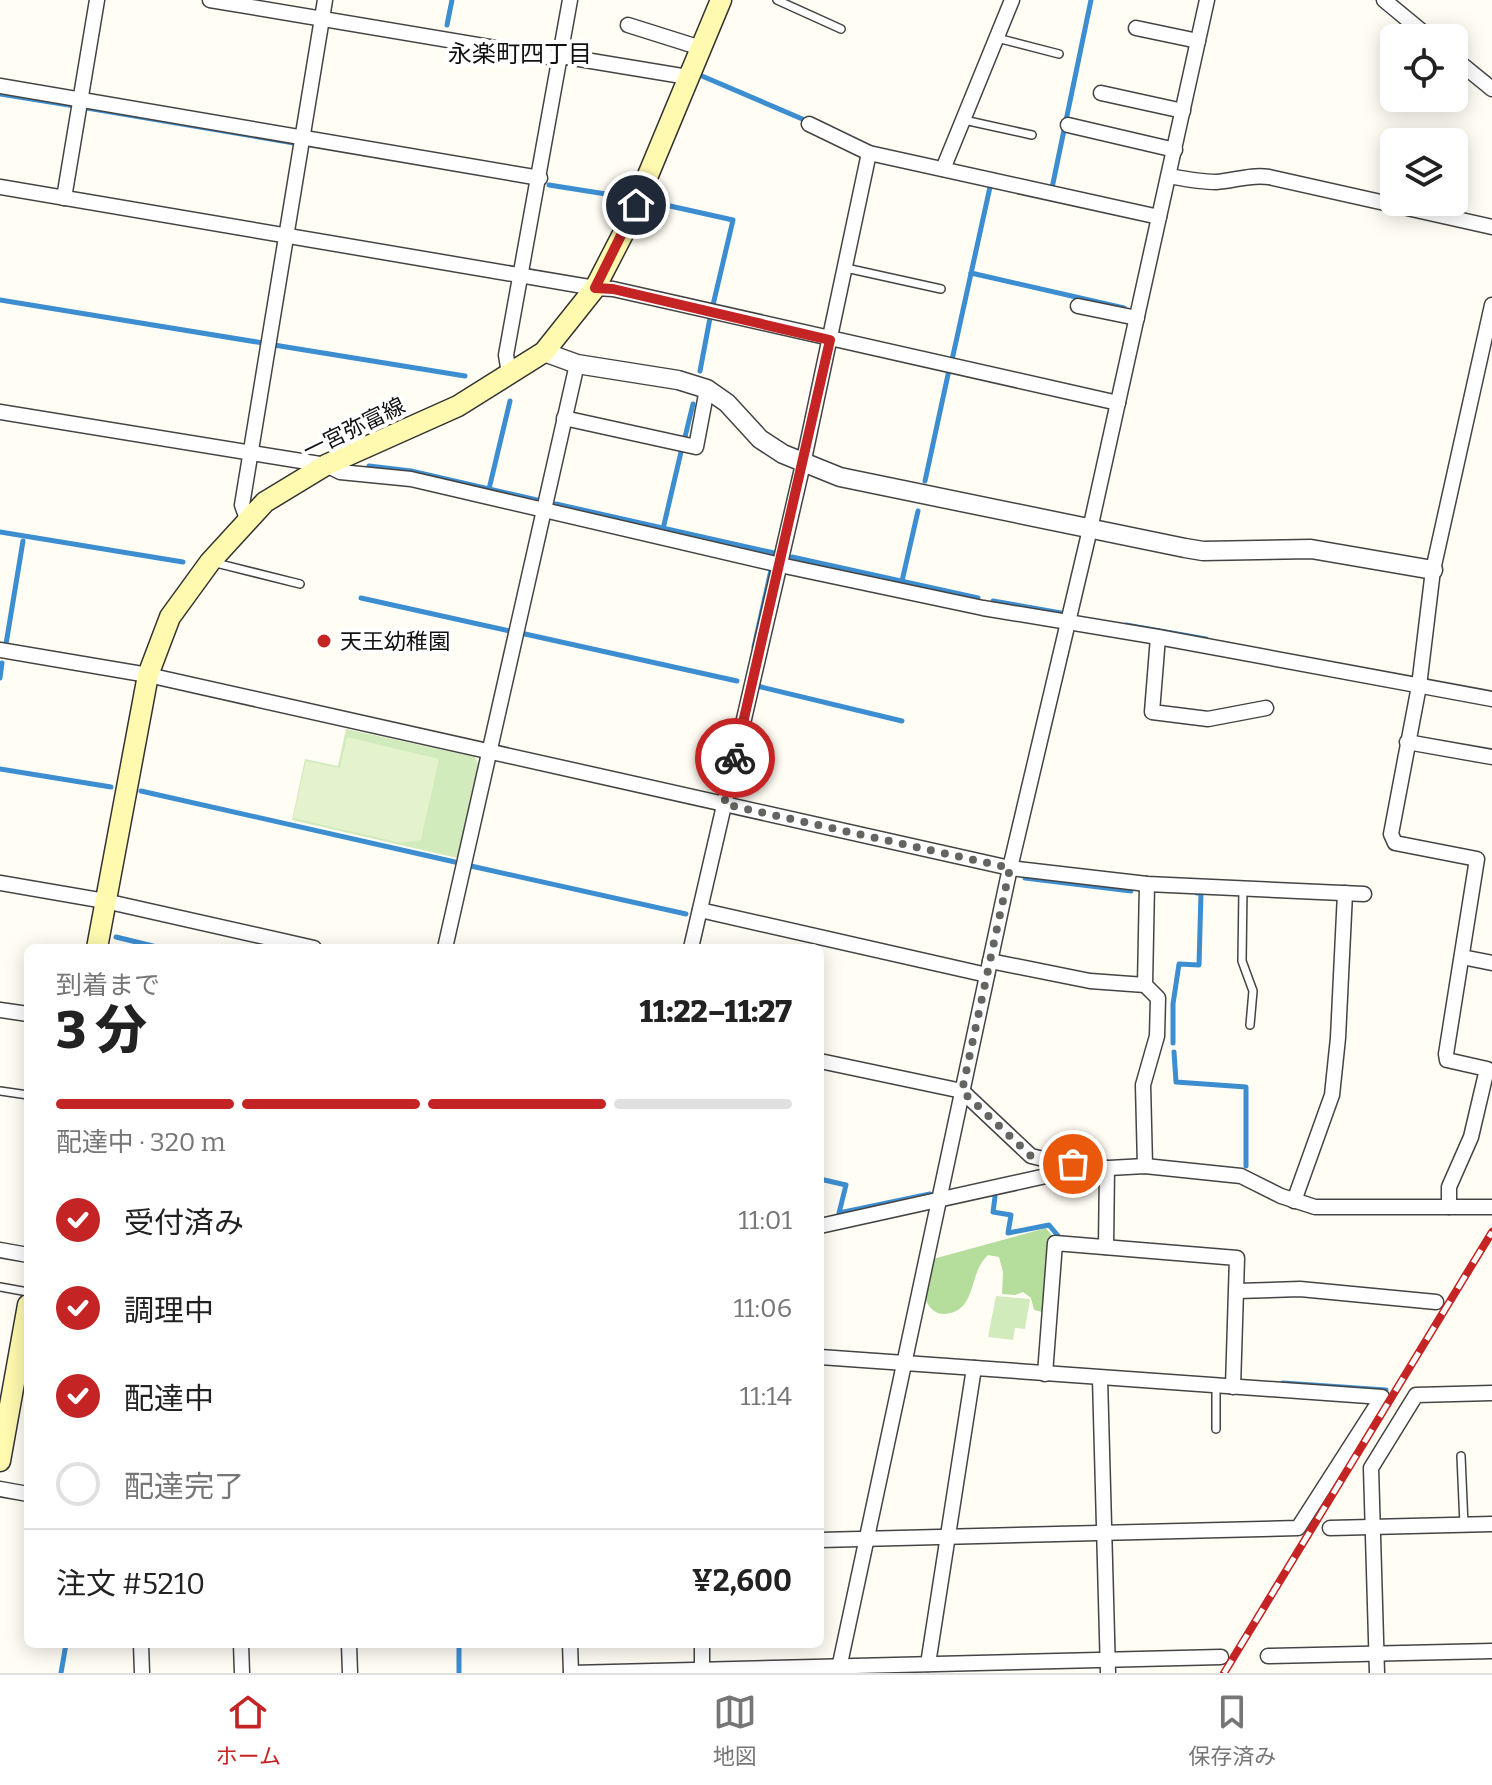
<!DOCTYPE html>
<html lang="ja">
<meta charset="utf-8">
<style>
body{margin:0;font-family:Bitter,"Noto Sans JP",serif;background:#f2f2f2;color:#222;height:100vh;display:flex;flex-direction:column;font-size:30px;white-space:nowrap}
*{box-sizing:border-box;margin:0}
p{font-size:26px;color:#767676}
.icon{flex:none;width:44px;height:44px;fill:none;stroke:currentColor;stroke-width:2;stroke-linecap:round;stroke-linejoin:round}
.map{position:relative;flex:1;overflow:hidden}
.panel{position:absolute;left:24px;top:944px;width:800px;height:704px;display:flex;flex-direction:column;background:#fff;border-radius:12px;box-shadow:0 4px 20px #0003}
.panel>*{flex:none}
.fabs{position:absolute;left:1380px;top:24px;display:grid;gap:16px}
.fabs a{display:grid;place-items:center;width:88px;height:88px;border-radius:12px;background:#fff;box-shadow:0 4px 20px #0003;font-size:40px}
.pin{position:absolute;display:grid;place-items:center;width:68px;height:68px;color:#fff;margin:-34px;border:4px solid #fff;border-radius:50%;box-shadow:0 2px 8px #0007}
.courier{position:absolute;display:grid;place-items:center;width:80px;height:80px;margin:-40px;border:6px solid #c52424;border-radius:50%;background:#fff;color:#222;box-shadow:0 2px 10px #0007}
.overview em{font-style:normal;font-weight:800}
.overview div{display:flex;flex-direction:column-reverse}
.overview{display:flex;align-items:center;justify-content:space-between;height:136px;padding:0 32px}
h1{font-size:52px;font-weight:800;line-height:60px}
.bar{display:grid;grid-template-columns:repeat(4,1fr);gap:12px 8px;align-content:center;height:96px;padding:0 32px}
.bar i{height:10px;border-radius:6px;background:#e0e0e0}
.bar .current{background:#c52424}
.bar p{grid-column:span 4}
.line{display:flex;align-items:center;gap:20px;padding:0 32px;border-top:2px solid #e0e0e0}
.line div{flex:1}
ol{padding:0 32px;list-style:none}
li{display:flex;align-items:center;gap:24px;height:88px}
li p{margin-inline-start:auto}
li .icon{padding:8px;border-radius:50%;background:#c52424;color:#fff;stroke-width:4}
li:last-child{color:#767676}
li i{width:44px;height:44px;border:4px solid #e0e0e0;border-radius:50%}
.menu{display:flex;justify-content:space-around;align-items:center;height:112px;border-top:2px solid #e0e0e0;background:#fff;font-size:22px;color:#767676}
.menu a{display:grid;justify-items:center;gap:4px}
.menu .current{color:#c52424}
.map>svg:first-child{display:block}
</style>
<div class="map">
<svg width="1492" height="1673" viewBox="0 0 1492 1673">
<rect width="100%" height="100%" fill="#fffdf4"/>
<g fill="#d2ebbc">
<polygon points="346,729 475,757 478,764 457,858 292,820 305,759 338,766"/>
<polygon points="996,1296 1030,1299 1025,1329 1015,1328 1013,1340 988,1337"/>
</g>
<path fill="#b5dd9b" d="M1046,1228L1053,1237L1046,1313L1034,1310L1031,1298L1023,1292L1015,1295L1002,1294L1003,1272L999,1257L988,1255C968,1272 978,1311 945,1314C935,1314 929,1308 926,1300L933,1259Z"/>
<polygon fill="#e4f2ce" points="347,737 439,759 421,840 401,843 293,818 306,761 340,768"/>
<g fill="none" stroke-linecap="round" stroke-linejoin="round">
<g stroke="#3c8ed1" stroke-width="5">
<polyline points="447,25 452,0"/>
<polyline points="702,76 807,121"/>
<polyline points="0,94 75,106"/>
<polyline points="87,108 294,143"/>
<polyline points="549,185 625,197"/>
<polyline points="1049,187 1052,188 1091,0"/>
<polyline points="652,202 733,220 713,305"/>
<polyline points="971,273 1124,308"/>
<polyline points="0,300 263,343"/>
<polyline points="274,345 465,376"/>
<polyline points="952,360 990,187"/>
<polyline points="700,371 710,318"/>
<polyline points="685,437 693,404"/>
<polyline points="369,466 411,471 537,500"/>
<polyline points="925,481 949,370"/>
<polyline points="489,489 510,401"/>
<polyline points="556,504 774,553"/>
<polyline points="663,529 681,452"/>
<polyline points="0,532 183,562"/>
<polyline points="792,557 978,598"/>
<polyline points="902,581 918,511"/>
<polyline points="361,598 510,631"/>
<polyline points="993,601 1061,613"/>
<polyline points="1126,625 1206,639"/>
<polyline points="525,634 737,681"/>
<polyline points="6,644 23,541"/>
<polyline points="754,647 771,570"/>
<polyline points="0,678 2,663"/>
<polyline points="757,686 902,721"/>
<polyline points="0,769 111,787"/>
<polyline points="141,791 455,862"/>
<polyline points="471,866 686,914"/>
<polyline points="1025,878 1131,891"/>
<polyline points="116,937 161,948"/>
<polyline points="1173,1043 1173,1004 1179,964 1199,965 1201,893 1197,893"/>
<polyline points="1174,1052 1176,1082 1246,1087 1246,1166"/>
<polyline points="820,1179 846,1185 839,1213 930,1194"/>
<polyline points="995,1197 993,1212 1011,1215 1008,1233 1049,1225 1059,1237"/>
<polyline points="1283,1383 1386,1390"/>
<polyline points="459,1644 459,1673"/>
<polyline points="61,1673 66,1644"/>
</g>
<g stroke="#444" stroke-width="10">
<g id="service">
<polyline points="777,0 841,29"/>
<polyline points="997,38 1059,54"/>
<polyline points="964,120 1032,135"/>
<polyline points="846,268 941,289"/>
<polyline points="212,562 300,584"/>
<polyline points="1243,888 1242,961 1253,991 1250,1025"/>
<polyline points="0,1091 28,1095"/>
<polyline points="0,1287 28,1292"/>
<polyline points="1216,1385 1216,1429"/>
<polyline points="1461,1456 1464,1525"/>
</g>
</g>
<g stroke="#444" stroke-width="17">
<g id="minor">
<polyline points="210,0 561,59"/>
<polyline points="1384,0 1430,38"/>
<polyline points="628,25 701,48"/>
<polyline points="1136,28 1198,41"/>
<polyline points="561,56 688,77"/>
<polyline points="1454,58 1492,89"/>
<polyline points="0,86 540,178"/>
<polyline points="1101,93 1183,111"/>
<polyline points="809,124 869,153 1159,217"/>
<polyline points="1068,125 1175,150"/>
<polyline points="943,169 1012,0"/>
<path d="M1169,176C1185,179 1200,182 1216,182C1234,181 1250,174 1269,177L1492,227"/>
<polyline points="0,187 595,288 613,289 1118,403"/>
<polyline points="64,198 97,0"/>
<polyline points="1078,306 1137,318"/>
<polyline points="509,373 506,355 570,0"/>
<polyline points="0,412 326,465 340,472 411,479 780,565 983,608 1158,637 1492,699"/>
<polyline points="564,418 696,447 707,389"/>
<polyline points="247,519 242,505 325,0"/>
<polyline points="1158,637 1152,712 1208,719 1266,708"/>
<polyline points="0,650 148,675 1010,868 1147,884 1364,894"/>
<polyline points="1407,742 1492,757"/>
<polyline points="0,883 105,901 314,948"/>
<polyline points="700,910 987,975"/>
<polyline points="445,948 577,364"/>
<polyline points="691,948 803,464 869,153"/>
<polyline points="1462,957 1492,963"/>
<polyline points="990,961 1090,981 1145,985"/>
<polyline points="0,1010 28,1014"/>
<polyline points="820,1061 962,1091 1031,1156 1077,1167"/>
<polyline points="1145,1166 1143,1085 1157,1036 1158,998 1145,985 1147,884"/>
<polyline points="1294,1201 1332,1095 1338,1038 1345,893"/>
<polyline points="1449,1207 1449,1187 1471,1137 1487,1069 1447,1060 1446,1054 1477,859 1395,843 1391,834 1419,686 1433,570 1492,305"/>
<polyline points="820,1226 1073,1170 1145,1166 1241,1176 1281,1196 1315,1207 1492,1207"/>
<polyline points="1106,1247 1107,1168"/>
<polyline points="0,1250 28,1255"/>
<polyline points="1237,1291 1300,1289 1436,1302"/>
<polyline points="820,1357 1382,1397 1298,1528 820,1540"/>
<polyline points="1045,1374 1055,1243 1237,1258 1233,1387"/>
<polyline points="1100,1378 1108,1673"/>
<polyline points="0,1489 28,1494"/>
<polyline points="1330,1528 1492,1524"/>
<polyline points="141,1644 142,1673"/>
<polyline points="241,1644 242,1673"/>
<polyline points="349,1644 350,1673"/>
<polyline points="570,1644 571,1673"/>
<polyline points="702,1644 702,1670"/>
<polyline points="1268,1656 1492,1651"/>
<polyline points="928,1664 974,1368"/>
<polyline points="571,1673 1221,1657"/>
<polyline points="838,1673 1010,868 1090,529 1207,0"/>
<polyline points="1377,1673 1371,1468 1416,1395 1492,1393"/>
</g>
</g>
<g stroke="#444" stroke-width="21">
<polyline id="tertiary" points="544,352 577,364 678,380 707,389 727,403 760,439 783,454 840,477 1185,548 1203,551 1311,549 1433,570"/>
</g>
<g stroke="#333" stroke-width="23">
<g id="secondary">
<polyline points="97,948 148,675 170,617 210,562 265,502 326,465 458,406 544,352 595,288 626,228 721,0"/>
<polyline points="0,1461 28,1305"/>
</g>
</g>
<use href="#service" stroke="#fff" stroke-width="7"/>
<use href="#minor" stroke="#fff" stroke-width="14"/>
<use href="#tertiary" stroke="#fff" stroke-width="18"/>
<use href="#secondary" stroke="#fffaaf" stroke-width="20"/>
<g stroke="#c52424" stroke-width="8">
<polyline id="rail" points="1224,1673 1492,1232"/>
</g>
<use href="#rail" stroke="#fff" stroke-width="5" stroke-dasharray="15" stroke-linecap="butt"/>
</g>
<g fill="none" stroke-linecap="round" stroke-linejoin="round">
<polyline stroke="#646460" stroke-width="8" stroke-dasharray="0 14.4" points="735,758 724,804 1010,868 962,1091 1031,1156 1073,1164"/>
<polyline stroke="#c52424" stroke-width="10" points="636,205 595,288 613,289 830,340 735,758"/>
</g>
<circle fill="#c52424" stroke="#fff" stroke-width="3" cx="324" cy="641" r="8"/>
<g text-anchor="middle" dominant-baseline="central" stroke-width="8" stroke-linejoin="round" paint-order="stroke">
<g font-size="22" fill="#111" stroke="#fff">
<text transform="translate(354 428) rotate(-26)">一宮弥富線</text>
</g>
<g font-size="22" fill="#111" stroke="#fff" text-anchor="start">
<text x="340" y="641">天王幼稚園</text>
</g>
<g font-size="24" fill="#111" stroke="#fff">
<text x="520" y="54">永楽町四丁目</text>
</g>
</g>
</svg>
<div class="fabs">
<a><svg class="icon" aria-label="locate" viewBox="0 0 24 24"><circle cx="12" cy="12" r="6"/><path d="M12 2v4M12 18v4M2 12h4M18 12h4"/></svg></a>
<a><svg class="icon" aria-label="layers" viewBox="0 0 24 24"><path d="M12 4l9 5-9 5-9-5zM3 14l9 5 9-5"/></svg></a>
</div>
<div class="pin" style="left:1073px;top:1164px;background:#ea580c"><svg class="icon" aria-label="bag" viewBox="0 0 24 24"><path d="M5 8h14l-1 12H6zM9 8a3 3 0 0 1 6 0"/></svg></div>
<div class="pin" style="left:636px;top:205px;background:#1f2937"><svg class="icon" aria-label="home" viewBox="0 0 24 24"><path d="M3 11l9-7 9 7M6 9v11h12V9"/></svg></div>
<div class="courier" style="left:735px;top:758px"><svg class="icon" aria-label="bike" viewBox="0 0 24 24"><circle cx="6" cy="16" r="4"/><circle cx="18" cy="16" r="4"/><path d="M6 16l4-8h5l3 8M10 8l3 8H6M13 5h3"/></svg></div>
<section class="panel">
<div class="overview"><div><h1>3 分</h1><p>到着まで</p></div><em>11:22–11:27</em></div>
<div class="bar"><i class="current"></i><i class="current"></i><i class="current"></i><i></i><p>配達中 · 320 m</p></div>
<ol>
<li><svg class="icon" aria-label="check" viewBox="0 0 24 24"><path d="M5 12l5 5 9-10"/></svg>受付済み<p>11:01</p></li>
<li><svg class="icon" aria-label="check" viewBox="0 0 24 24"><path d="M5 12l5 5 9-10"/></svg>調理中<p>11:06</p></li>
<li><svg class="icon" aria-label="check" viewBox="0 0 24 24"><path d="M5 12l5 5 9-10"/></svg>配達中<p>11:14</p></li>
<li><i></i>配達完了</li>
</ol>
<div class="line" style="height:104px"><div>注文 #5210</div><b>¥2,600</b></div>
</section>
</div>
<nav class="menu">
<a class="current"><svg class="icon" aria-label="home" viewBox="0 0 24 24"><path d="M3 11l9-7 9 7M6 9v11h12V9"/></svg>ホーム</a>
<a><svg class="icon" aria-label="map" viewBox="0 0 24 24"><path d="M3 6l6-2 6 2 6-2v14l-6 2-6-2-6 2zM9 4v14M15 6v14"/></svg>地図</a>
<a><svg class="icon" aria-label="saved" viewBox="0 0 24 24"><path d="M7 4h10v16l-5-4-5 4z"/></svg>保存済み</a>
</nav>
